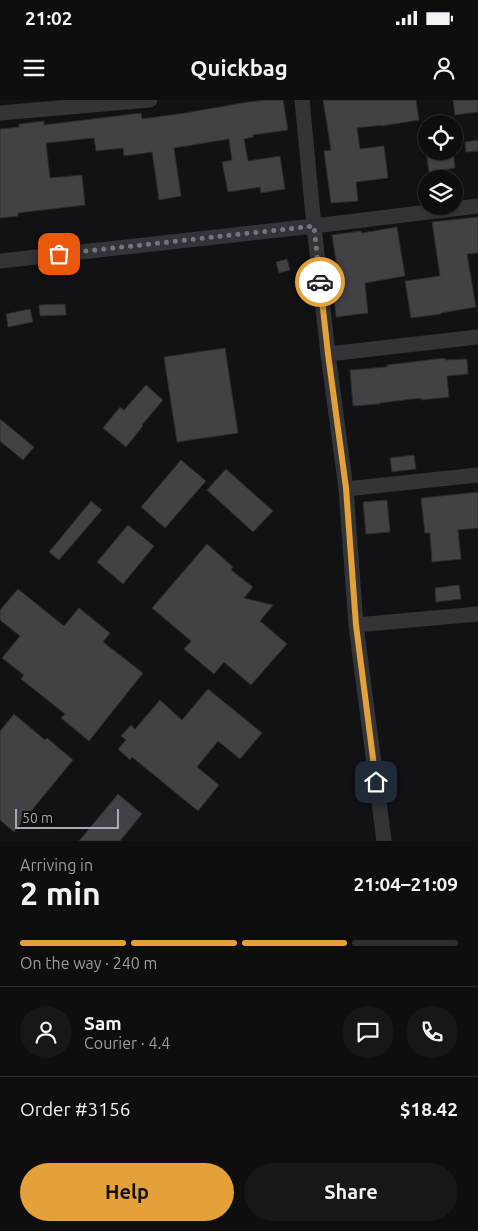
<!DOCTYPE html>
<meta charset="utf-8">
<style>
body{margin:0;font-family:Ubuntu,sans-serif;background:#171718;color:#f1f3f6;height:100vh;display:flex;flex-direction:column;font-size:19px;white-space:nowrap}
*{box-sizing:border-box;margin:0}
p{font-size:16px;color:#9b9c9e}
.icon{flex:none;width:28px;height:28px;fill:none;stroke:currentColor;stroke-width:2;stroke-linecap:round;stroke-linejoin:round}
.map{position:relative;height:741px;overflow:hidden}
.drawer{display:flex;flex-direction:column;background:#0e0e0f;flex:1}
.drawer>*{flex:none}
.tools{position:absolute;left:418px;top:15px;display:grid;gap:10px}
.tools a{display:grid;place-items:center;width:45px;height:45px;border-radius:50%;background:#0e0e0f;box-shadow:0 1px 4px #0004,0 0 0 1px #2e2e2f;font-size:25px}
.scale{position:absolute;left:15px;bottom:12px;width:104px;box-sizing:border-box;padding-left:5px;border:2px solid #a5aab3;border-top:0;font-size:14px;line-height:18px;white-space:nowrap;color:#a5aab3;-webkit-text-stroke:4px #0d0d0e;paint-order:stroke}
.pin{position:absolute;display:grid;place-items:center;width:42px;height:42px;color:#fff;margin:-21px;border-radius:10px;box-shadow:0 2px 8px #0006}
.courier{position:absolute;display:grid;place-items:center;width:50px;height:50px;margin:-25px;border:4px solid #e4a139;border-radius:50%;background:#fff;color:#222;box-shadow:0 1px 6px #0007}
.summary em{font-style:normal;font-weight:700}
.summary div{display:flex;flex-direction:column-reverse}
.summary{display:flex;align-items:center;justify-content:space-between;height:85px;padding:0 20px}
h1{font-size:32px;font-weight:700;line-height:38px}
.bar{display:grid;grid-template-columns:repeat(4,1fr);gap:8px 5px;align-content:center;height:60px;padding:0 20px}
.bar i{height:6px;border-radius:4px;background:#2e2e2f}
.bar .current{background:#e4a139}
.bar p{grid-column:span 4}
.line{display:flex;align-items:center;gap:12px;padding:0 20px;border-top:1px solid #2e2e2f}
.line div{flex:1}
.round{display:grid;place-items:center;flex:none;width:52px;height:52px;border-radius:26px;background:#171718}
.action{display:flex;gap:10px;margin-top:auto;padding:10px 20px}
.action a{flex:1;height:58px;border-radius:30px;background:#e4a139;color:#111;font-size:20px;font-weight:700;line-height:58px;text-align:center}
.action a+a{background:#171718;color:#f1f3f6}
.status{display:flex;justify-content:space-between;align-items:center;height:35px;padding:0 25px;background:#0e0e0f;direction:ltr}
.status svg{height:14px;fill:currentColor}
header{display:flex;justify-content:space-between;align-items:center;height:65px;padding:0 20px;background:#0e0e0f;font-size:22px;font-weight:700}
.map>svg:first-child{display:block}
</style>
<div class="status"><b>21:02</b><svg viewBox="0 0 49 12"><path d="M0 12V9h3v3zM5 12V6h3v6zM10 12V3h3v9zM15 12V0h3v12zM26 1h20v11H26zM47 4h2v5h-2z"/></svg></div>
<header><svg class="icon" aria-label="menu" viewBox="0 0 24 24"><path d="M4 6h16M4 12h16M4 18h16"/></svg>Quickbag<svg class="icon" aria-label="person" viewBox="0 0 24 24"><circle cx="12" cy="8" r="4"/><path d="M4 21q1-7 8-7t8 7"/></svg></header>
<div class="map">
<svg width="478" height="741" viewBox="0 0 478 741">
<rect width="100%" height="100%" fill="#121214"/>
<g fill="#414246" stroke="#2c2c2f">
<polygon points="266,0 283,0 288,30 253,35 253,37 244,39 248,61 280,56 285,89 261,93 260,87 228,92 222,62 232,60 229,39 174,48 181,96 159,100 152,52 124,56 123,48 96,51 94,38 46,43 50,78 82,75 85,105 18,113 18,116 0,118 0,29 19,27 19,24 44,21 44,25 141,13 142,19 185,13 248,2"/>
<polygon points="323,0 416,0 419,20 381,26 381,25 357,28 360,49 384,46 388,78 356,82 358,101 331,103 324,51 331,50"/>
<polygon points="453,0 478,0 478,12 455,15"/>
<polygon points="478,40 478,51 466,52 465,42"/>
<polygon points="426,51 453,51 455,68 429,72"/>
<polygon points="478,117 478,153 467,154 476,207 441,213 441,214 411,218 405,181 440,176 432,122"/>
<polygon points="397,127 405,176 365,183 368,213 336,217 333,188 340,187 332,135 361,131 362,133"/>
<polygon points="287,159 290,170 279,173 276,162"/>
<polygon points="65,204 66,215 40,216 39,205"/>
<polygon points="30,209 33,222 8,227 6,214"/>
<polygon points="225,248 238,333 177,342 164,257"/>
<polygon points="445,258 445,260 467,259 468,274 447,276 449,297 421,300 421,298 380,303 380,304 353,306 350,270 387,267 387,265"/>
<polygon points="146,285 163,300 142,325 143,326 126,347 103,328 120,307 124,310"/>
<polygon points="0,319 34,347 23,360 0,341"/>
<polygon points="414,355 416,369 392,372 390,358"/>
<polygon points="181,360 206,381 165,428 141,407"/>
<polygon points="226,369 273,411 253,432 207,390"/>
<polygon points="478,392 478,428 458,430 461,459 432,462 430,433 425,433 421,398"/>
<polygon points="387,400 390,432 366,434 363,402"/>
<polygon points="91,401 102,410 59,460 49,452"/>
<polygon points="128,425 154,446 123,484 97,462"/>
<polygon points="207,444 233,467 231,470 253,487 244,498 273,505 260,521 287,544 251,585 224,562 214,574 184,549 191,541 152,508"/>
<polygon points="459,485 461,499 436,502 435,488"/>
<polygon points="18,489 64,526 79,508 110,533 103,542 143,573 89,641 61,618 65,614 21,579 24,575 2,558 20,536 0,520 0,510"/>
<polygon points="208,589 262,633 240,659 218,641 197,667 219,685 198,711 132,657 130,660 118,649 126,640 121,636 131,625 135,629 160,600 182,620"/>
<polygon points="14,614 45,640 47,638 73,660 14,732 0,720 0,631"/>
<polygon points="118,694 142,714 120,741 79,741"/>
</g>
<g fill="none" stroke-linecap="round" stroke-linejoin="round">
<g stroke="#333438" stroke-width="15">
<polyline points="302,0 314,126 328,254 346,389 356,525 384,741"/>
<polyline points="0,13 150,0"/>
<polyline points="0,161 314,126 478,106"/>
<polyline points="328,254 478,237"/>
<polyline points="346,389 478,375"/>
<polyline points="356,525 478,514"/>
</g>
</g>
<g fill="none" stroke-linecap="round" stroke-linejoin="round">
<polyline stroke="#72757b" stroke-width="5" stroke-dasharray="0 9" points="59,154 314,126 320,182"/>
<polyline stroke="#e4a139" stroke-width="6" points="320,182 328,254 346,388 356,525 376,682"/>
</g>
</svg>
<div class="tools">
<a><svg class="icon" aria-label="locate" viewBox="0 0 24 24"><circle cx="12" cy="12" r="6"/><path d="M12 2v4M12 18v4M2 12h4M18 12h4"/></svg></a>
<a><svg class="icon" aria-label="layers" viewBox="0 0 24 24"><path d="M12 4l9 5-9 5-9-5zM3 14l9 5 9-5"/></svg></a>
</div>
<div class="scale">50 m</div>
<div class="pin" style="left:59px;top:154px;background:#ea580c"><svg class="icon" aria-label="bag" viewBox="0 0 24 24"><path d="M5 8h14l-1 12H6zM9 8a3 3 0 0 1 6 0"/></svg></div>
<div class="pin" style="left:376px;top:682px;background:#1f2937"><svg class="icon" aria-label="home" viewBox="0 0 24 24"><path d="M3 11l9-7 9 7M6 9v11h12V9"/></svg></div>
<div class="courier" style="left:320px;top:182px"><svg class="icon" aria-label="car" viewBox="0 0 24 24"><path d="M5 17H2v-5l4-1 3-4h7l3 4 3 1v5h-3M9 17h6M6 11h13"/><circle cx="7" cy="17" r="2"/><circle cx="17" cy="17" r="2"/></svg></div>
</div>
<section class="drawer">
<div class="summary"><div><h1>2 min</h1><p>Arriving in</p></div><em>21:04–21:09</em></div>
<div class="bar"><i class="current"></i><i class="current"></i><i class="current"></i><i></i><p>On the way · 240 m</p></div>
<div class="line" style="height:90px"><a class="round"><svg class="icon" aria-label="person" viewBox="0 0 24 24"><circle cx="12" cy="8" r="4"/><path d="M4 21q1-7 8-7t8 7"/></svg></a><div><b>Sam</b><p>Courier · 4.4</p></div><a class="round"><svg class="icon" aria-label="chat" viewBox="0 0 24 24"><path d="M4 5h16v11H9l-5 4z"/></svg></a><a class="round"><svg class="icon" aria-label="phone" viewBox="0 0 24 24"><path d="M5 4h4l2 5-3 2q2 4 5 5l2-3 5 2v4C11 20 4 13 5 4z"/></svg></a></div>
<div class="line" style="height:65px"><div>Order #3156</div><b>$18.42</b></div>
<div class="action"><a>Help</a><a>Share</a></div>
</section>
